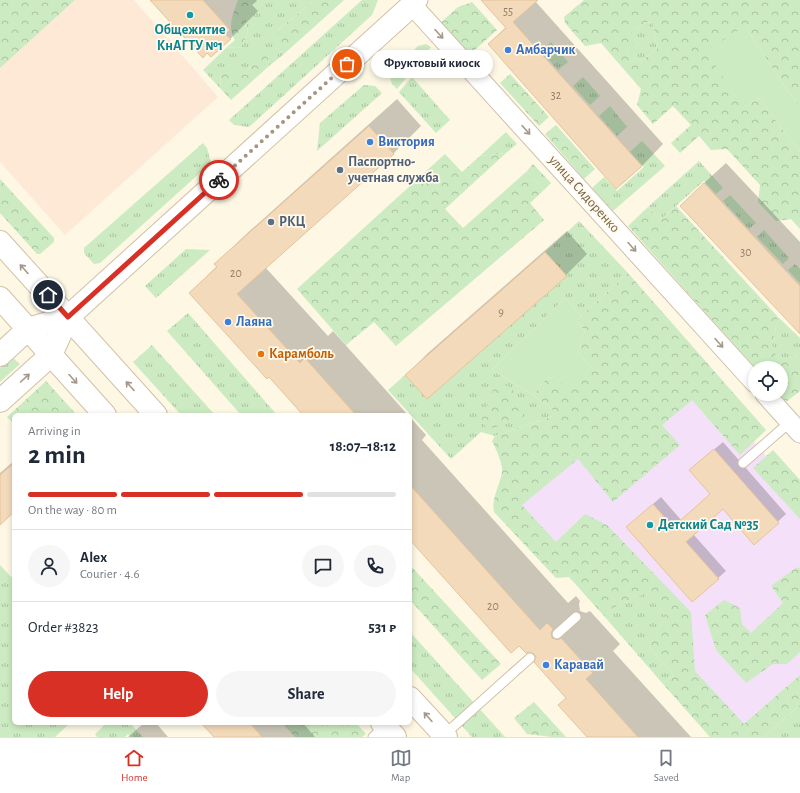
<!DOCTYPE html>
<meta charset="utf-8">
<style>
body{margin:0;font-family:"Alegreya Sans",sans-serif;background:#f6f6f7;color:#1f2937;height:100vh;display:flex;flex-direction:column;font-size:15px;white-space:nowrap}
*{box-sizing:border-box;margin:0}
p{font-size:13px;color:#747a83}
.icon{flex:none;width:22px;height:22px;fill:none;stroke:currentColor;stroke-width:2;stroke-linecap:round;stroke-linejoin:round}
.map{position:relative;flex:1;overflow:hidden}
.details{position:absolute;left:12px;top:413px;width:400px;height:312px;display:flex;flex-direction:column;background:#fff;border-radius:6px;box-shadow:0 2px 6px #0003}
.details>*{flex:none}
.controls{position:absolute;left:748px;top:361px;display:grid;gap:8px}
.controls a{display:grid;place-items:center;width:40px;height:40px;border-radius:50%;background:#fff;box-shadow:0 2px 6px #0003;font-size:20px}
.pin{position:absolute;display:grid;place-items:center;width:34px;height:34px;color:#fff;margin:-17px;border:2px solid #fff;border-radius:50%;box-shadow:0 1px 4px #0007}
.courier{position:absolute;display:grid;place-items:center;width:40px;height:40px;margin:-20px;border:3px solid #d93025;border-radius:50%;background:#fff;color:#222;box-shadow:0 1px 5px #0007}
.bubble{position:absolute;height:28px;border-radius:14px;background:#fff;box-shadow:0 2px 6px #0003;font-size:13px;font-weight:600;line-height:28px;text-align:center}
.overview em{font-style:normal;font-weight:600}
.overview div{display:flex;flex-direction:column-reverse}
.overview{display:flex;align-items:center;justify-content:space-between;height:68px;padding:0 16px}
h1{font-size:26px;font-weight:600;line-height:30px}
.bar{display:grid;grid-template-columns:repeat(4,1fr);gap:6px 4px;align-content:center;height:48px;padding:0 16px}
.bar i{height:5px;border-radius:3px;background:#e0e1e3}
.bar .on{background:#d93025}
.bar p{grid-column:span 4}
.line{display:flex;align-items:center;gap:10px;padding:0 16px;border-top:1px solid #e0e1e3}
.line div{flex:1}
.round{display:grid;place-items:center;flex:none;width:42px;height:42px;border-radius:21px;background:#f6f6f7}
.button{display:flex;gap:8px;margin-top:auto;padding:8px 16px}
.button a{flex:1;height:46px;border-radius:24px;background:#d93025;color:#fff;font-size:16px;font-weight:600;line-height:46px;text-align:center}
.button a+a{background:#f6f6f7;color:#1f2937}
.tabs{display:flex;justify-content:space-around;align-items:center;height:56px;border-top:1px solid #e0e1e3;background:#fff;font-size:11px;color:#747a83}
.tabs a{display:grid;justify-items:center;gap:2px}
.tabs .on{color:#d93025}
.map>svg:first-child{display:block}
</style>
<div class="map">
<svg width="800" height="737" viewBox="0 0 800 737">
<defs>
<pattern id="grass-tufts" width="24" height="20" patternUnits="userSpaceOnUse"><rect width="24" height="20" fill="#ccebc2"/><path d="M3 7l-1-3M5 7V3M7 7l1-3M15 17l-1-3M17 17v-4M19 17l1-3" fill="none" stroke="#aac2a0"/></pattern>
<pattern id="forest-crowns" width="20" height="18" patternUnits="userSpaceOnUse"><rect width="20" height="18" fill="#ccebc2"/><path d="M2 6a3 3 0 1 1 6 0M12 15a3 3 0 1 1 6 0" fill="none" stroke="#aac2a0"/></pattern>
</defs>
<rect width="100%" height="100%" fill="#fdf7e4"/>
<polygon fill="#fee9d7" points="75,0 134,0 218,97 65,235 0,162 0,68"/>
<polygon fill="#f4e1f9" points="654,330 800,494 800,689 747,737 613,608 508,489"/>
<g fill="url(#grass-tufts)">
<polygon points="248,0 314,0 278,30 278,49 284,54 269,66 268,59 251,66 243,75 221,74 220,88 203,70 226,48 241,47 248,33 246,22 251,10 250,1"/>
<polygon points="362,0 378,0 372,15 249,127 234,125 229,120"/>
<polygon points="646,22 653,23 657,49 641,61 632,57 632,31"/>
<polygon points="551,42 568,62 558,70 541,51"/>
<polygon points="426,44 431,47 397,89 392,84 390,78 392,71 418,46"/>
<polygon points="412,77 450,120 436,133 399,92"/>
<polygon points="583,77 600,96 590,105 573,86"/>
<polygon points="364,85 375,86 382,93 317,151 320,123"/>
<polygon points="610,106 627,127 617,136 599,116"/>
<polygon points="506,132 517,144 506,153 480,156"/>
<polygon points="642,141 665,166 613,211 592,188 604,177 617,191 644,167 630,152"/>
<polygon points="203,143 207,148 211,163 100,263 94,264 84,253 84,248"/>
<polygon points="699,161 723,188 716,194 704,181 660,220 648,207"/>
<polygon points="533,164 551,183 544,190 527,171"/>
<polygon points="730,195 756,223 749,229 723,201"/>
<polygon points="579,221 628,273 581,316 565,298 492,370 533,395 553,410 553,416 495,436 481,432 451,459 388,390 405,375 427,399 566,276 545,252"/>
<polygon points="764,230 789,258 783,264 757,237"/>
<polygon points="186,249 210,250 156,298 145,286"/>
<polygon points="795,264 800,269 800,283 788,270"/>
<polygon points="188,313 277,415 241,415 167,331"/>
<polygon points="778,317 800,338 800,361 796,356 778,361 772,345"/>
<polygon points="152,345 215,415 181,415 133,362"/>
<polygon points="12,357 20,364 0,382 0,368"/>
<polygon points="0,565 14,580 14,723 70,723 55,737 0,737"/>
<polygon points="646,593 666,616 649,647 674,675 663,684 604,616 613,608"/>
<polygon points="410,632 505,737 472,737 410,668"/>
<polygon points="800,705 800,737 764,737"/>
<polygon points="107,723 130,723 143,737 131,737 128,734 125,737 97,737 95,734"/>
</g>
<g fill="url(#forest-crowns)" fill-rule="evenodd">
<polygon points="0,0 75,0 0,68"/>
<path d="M238,0H248L250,1L251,10L246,22L248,33L241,47L226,48L235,40C227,27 233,14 238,0Z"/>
<polygon points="314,0 344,0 284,54 278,49 278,30"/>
<path d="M584,0H800V107L782,83L745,26L743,108L759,98L800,152V229L791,219L776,221L758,202L760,185L727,149L711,150L699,136L680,153L671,143L691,125L673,106L653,124L637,105L641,89L601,43L585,46L565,23L564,17ZM646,22L653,23L657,49L641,61L632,57V31Z"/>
<polygon points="472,2 497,30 468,56 439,24 458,7"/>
<polygon points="264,51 268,59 269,66 231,100 220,88 221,74 234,70 243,75 251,66 252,54"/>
<polygon points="510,74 549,117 539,126 500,83"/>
<polygon points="556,125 595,169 584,179 545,134"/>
<polygon points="506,153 445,209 463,228 527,171 544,190 530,203 544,220 396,346 374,322 346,345 297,289 445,154 462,172 480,156"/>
<polygon points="0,179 54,238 54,242 40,254 37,254 0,213"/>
<polygon points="676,206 778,317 772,345 778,360 796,356 800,361 800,391 786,402 779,394 781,394 781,368 755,368 628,226 648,207 660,220"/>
<path d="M628,273L766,430L740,455L692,400L662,425L680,445L613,502L578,459L522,505L556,542L585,514L607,525L691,612L695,671L744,724L800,675V705L764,737H710L663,684L674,675L649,647L666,616L646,593L613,608L604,616L569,577L556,578L494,512C491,498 500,486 502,472C503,464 496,449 492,441L495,436L553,416V410L533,395L546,379L555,376L593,369L578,352L585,331L577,322L581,316Z"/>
<polygon points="46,381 77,415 14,415 14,424 7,417"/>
<polygon points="495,385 508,386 515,392 516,401 525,411 521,418 510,419 503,425 492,428 486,427 478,414 486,409"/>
<polygon points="773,450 800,480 800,519 753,468"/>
<polygon points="410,565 501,664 482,680 410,600"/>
<polygon points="797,567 800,569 800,652 787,664 773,664 746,683 716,650 705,615 724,600 740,608 742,624 751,633 783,603 771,586"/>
<polygon points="534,702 566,737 552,737 527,734 514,718"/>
<polygon points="282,723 356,723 366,734 362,737 295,737"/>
</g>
<g fill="#ccebc2">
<polygon points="745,26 782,83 800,107 800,152 759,98 743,108 706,51"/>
<polygon points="565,298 581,316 577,322 585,331 578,352 593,369 568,390 555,376 546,379 533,395 492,370"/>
</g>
<g fill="#0003">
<polygon points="152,0 256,0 257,1 252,5 258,11 230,39"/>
<polygon points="482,0 537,0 535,1 663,144 642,166 489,44 506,27"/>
<polygon points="397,99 421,126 393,154 265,267 328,336 333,331 408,415 304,415 269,376 190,293 217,266 216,264 243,237"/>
<polygon points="726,163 800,242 800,333 703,184"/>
<polygon points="567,231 587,254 566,275 406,375 428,353"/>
<polygon points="410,417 426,435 422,440 568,603 576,596 580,601 579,604 580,611 586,613 590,611 620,644 613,651 691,737 588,737 567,697 536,654 410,539"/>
<polygon points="723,442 786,514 754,544 723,508 693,534 726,571 718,578 635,520 661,497 681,520 711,494 698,463"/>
<polygon points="14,461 14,515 12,513 0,524 0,473"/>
<polygon points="144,723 156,723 168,737 128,737"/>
<polygon points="203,723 303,723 315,737 215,737"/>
</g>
<g fill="#f3dabb" stroke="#e6c39a">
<polygon points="150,0 203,0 230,30 225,34 231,39 211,57 207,53 203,58"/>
<polygon points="481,0 538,0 513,22 642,166 616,189 488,44 506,28"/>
<polygon points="369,126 394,154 237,294 300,363 305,358 356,415 303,415 269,377 267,379 189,293 217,267 214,264"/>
<polygon points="704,183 800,286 800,334 680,206"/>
<polygon points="545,252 567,276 427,399 405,375"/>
<polygon points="714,449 779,523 754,545 723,509 686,542 719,579 692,602 626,527 653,504 673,527 710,494 689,470"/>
<polygon points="14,463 14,512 0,525 0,475"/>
<polygon points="410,485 540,630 547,623 553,629 551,633 552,638 558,640 561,638 593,673 586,679 638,737 587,737 558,705 566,698 534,662 536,657 534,654 529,652 526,653 519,646 511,653 410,540"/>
<polygon points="201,723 250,723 262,737 214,737"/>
</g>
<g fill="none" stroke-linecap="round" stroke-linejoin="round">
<g stroke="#cfc0aa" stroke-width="11">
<g id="lane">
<polyline points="743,463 790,422"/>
<polyline points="557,634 576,617"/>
<polyline points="444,735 530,658"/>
<polyline points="373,737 385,726"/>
</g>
</g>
<g stroke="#cfc0aa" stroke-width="21">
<g id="street">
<polyline points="418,0 412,5 755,383"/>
<polyline points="765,394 800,433"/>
</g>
</g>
<g stroke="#d2c1a7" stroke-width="24">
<g id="secondary">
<polyline points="0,242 156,415"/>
<polyline points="0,298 105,415"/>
<polyline points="0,355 28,329 68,317"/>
<polyline points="0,401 51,355 68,317 412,5"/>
<polyline points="410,698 446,737"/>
<polyline points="382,723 395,737"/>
</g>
</g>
<use href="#lane" stroke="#fff" stroke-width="9"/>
<use href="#street" stroke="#fff" stroke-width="19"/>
<use href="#secondary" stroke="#fff" stroke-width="22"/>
</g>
<defs><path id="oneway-shaft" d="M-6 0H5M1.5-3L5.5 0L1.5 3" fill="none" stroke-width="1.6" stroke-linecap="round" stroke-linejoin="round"/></defs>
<g stroke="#a69889">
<use href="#oneway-shaft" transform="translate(439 34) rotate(48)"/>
<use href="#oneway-shaft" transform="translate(526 130) rotate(48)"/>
<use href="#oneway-shaft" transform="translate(632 247) rotate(48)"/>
<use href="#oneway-shaft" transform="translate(24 269) rotate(-132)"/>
<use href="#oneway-shaft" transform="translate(719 343) rotate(48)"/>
<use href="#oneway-shaft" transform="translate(25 378) rotate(-42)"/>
<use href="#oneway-shaft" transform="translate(73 379) rotate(48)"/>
<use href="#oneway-shaft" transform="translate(130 386) rotate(-132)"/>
<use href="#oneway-shaft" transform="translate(428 717) rotate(-132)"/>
</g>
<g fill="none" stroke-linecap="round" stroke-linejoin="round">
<polyline stroke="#a5957f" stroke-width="4" stroke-dasharray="0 7.2" points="219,180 347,64"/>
<polyline stroke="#d93025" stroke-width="5" points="48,295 68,317 219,180"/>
</g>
<g fill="#0f9aa8" stroke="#fffaeb" stroke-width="1.5">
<circle cx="190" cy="15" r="4"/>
<circle cx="650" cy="525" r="4"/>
</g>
<g fill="#3f7fe0" stroke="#fffaeb" stroke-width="1.5">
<circle cx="508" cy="50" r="4"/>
<circle cx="370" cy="142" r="4"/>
<circle cx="228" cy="322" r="4"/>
<circle cx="546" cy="665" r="4"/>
</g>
<g fill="#5c6f8a" stroke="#fffaeb" stroke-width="1.5">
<circle cx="340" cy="170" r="4"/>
<circle cx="271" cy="222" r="4"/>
</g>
<circle fill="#e8710a" stroke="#fffaeb" stroke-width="1.5" cx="261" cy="354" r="4"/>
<g text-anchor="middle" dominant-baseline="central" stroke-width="3.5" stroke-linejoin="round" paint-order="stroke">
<g font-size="12" fill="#957e66">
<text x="508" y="11">55</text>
<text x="556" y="95">32</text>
<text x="746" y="252">30</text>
<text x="236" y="273">20</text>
<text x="501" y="312">9</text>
<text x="493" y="606">20</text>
</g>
<g font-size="14" font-weight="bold" fill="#0d838f" stroke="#fffaeb">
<text x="190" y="30">Общежитие<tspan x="190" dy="16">КнАГТУ №1</tspan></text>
<text x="658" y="525" text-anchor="start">Детский Сад №35</text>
</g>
<g font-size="14" font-weight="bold" fill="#366cbe" stroke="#fffaeb" text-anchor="start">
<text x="516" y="50">Амбарчик</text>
<text x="378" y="142">Виктория</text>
<text x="236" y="322">Лаяна</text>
<text x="554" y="665">Каравай</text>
</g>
<g font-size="14" font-weight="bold" fill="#4e5e75" stroke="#fffaeb" text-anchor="start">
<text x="348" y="162">Паспортно-<tspan x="348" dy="16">учетная служба</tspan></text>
<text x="279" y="222">РКЦ</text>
</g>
<g font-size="14" fill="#766049" stroke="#fffaeb">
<text transform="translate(584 194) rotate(48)">улица Сидоренко</text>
</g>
<g font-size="14" font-weight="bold" fill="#c56008" stroke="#fffaeb" text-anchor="start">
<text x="269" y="354">Карамболь</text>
</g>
</g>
</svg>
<div class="controls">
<a><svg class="icon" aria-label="locate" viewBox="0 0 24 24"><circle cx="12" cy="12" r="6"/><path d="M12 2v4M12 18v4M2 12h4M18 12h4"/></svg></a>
</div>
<div class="pin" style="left:347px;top:64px;background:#ea580c"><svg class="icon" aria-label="bag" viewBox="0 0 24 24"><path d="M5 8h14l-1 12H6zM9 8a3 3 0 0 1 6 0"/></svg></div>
<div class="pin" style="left:48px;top:295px;background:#1f2937"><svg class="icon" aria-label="home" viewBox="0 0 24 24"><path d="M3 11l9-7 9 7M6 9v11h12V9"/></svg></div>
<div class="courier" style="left:219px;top:180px"><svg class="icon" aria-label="bike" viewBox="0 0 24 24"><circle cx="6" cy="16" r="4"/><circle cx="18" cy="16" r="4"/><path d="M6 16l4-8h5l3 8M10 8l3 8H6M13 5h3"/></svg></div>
<div class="bubble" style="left:371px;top:50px;width:122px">Фруктовый киоск</div>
<section class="details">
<div class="overview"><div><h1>2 min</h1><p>Arriving in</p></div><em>18:07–18:12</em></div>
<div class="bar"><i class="on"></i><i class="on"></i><i class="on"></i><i></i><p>On the way · 80 m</p></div>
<div class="line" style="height:72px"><a class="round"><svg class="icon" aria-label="person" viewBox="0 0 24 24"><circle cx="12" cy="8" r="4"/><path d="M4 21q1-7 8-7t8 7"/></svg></a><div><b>Alex</b><p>Courier · 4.6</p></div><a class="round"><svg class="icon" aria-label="chat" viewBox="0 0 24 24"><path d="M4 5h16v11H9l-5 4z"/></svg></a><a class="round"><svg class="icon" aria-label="phone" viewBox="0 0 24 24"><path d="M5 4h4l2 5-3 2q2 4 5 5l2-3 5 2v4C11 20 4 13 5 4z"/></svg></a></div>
<div class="line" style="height:52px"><div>Order #3823</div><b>531 ₽</b></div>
<div class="button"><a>Help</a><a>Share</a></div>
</section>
</div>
<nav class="tabs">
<a class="on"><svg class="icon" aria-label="home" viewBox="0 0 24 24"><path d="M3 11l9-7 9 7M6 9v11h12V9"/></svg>Home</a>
<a><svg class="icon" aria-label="map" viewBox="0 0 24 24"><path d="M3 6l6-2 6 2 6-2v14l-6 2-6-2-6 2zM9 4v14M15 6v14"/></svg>Map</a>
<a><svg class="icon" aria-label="saved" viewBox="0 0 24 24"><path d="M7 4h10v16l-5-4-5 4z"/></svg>Saved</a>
</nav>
